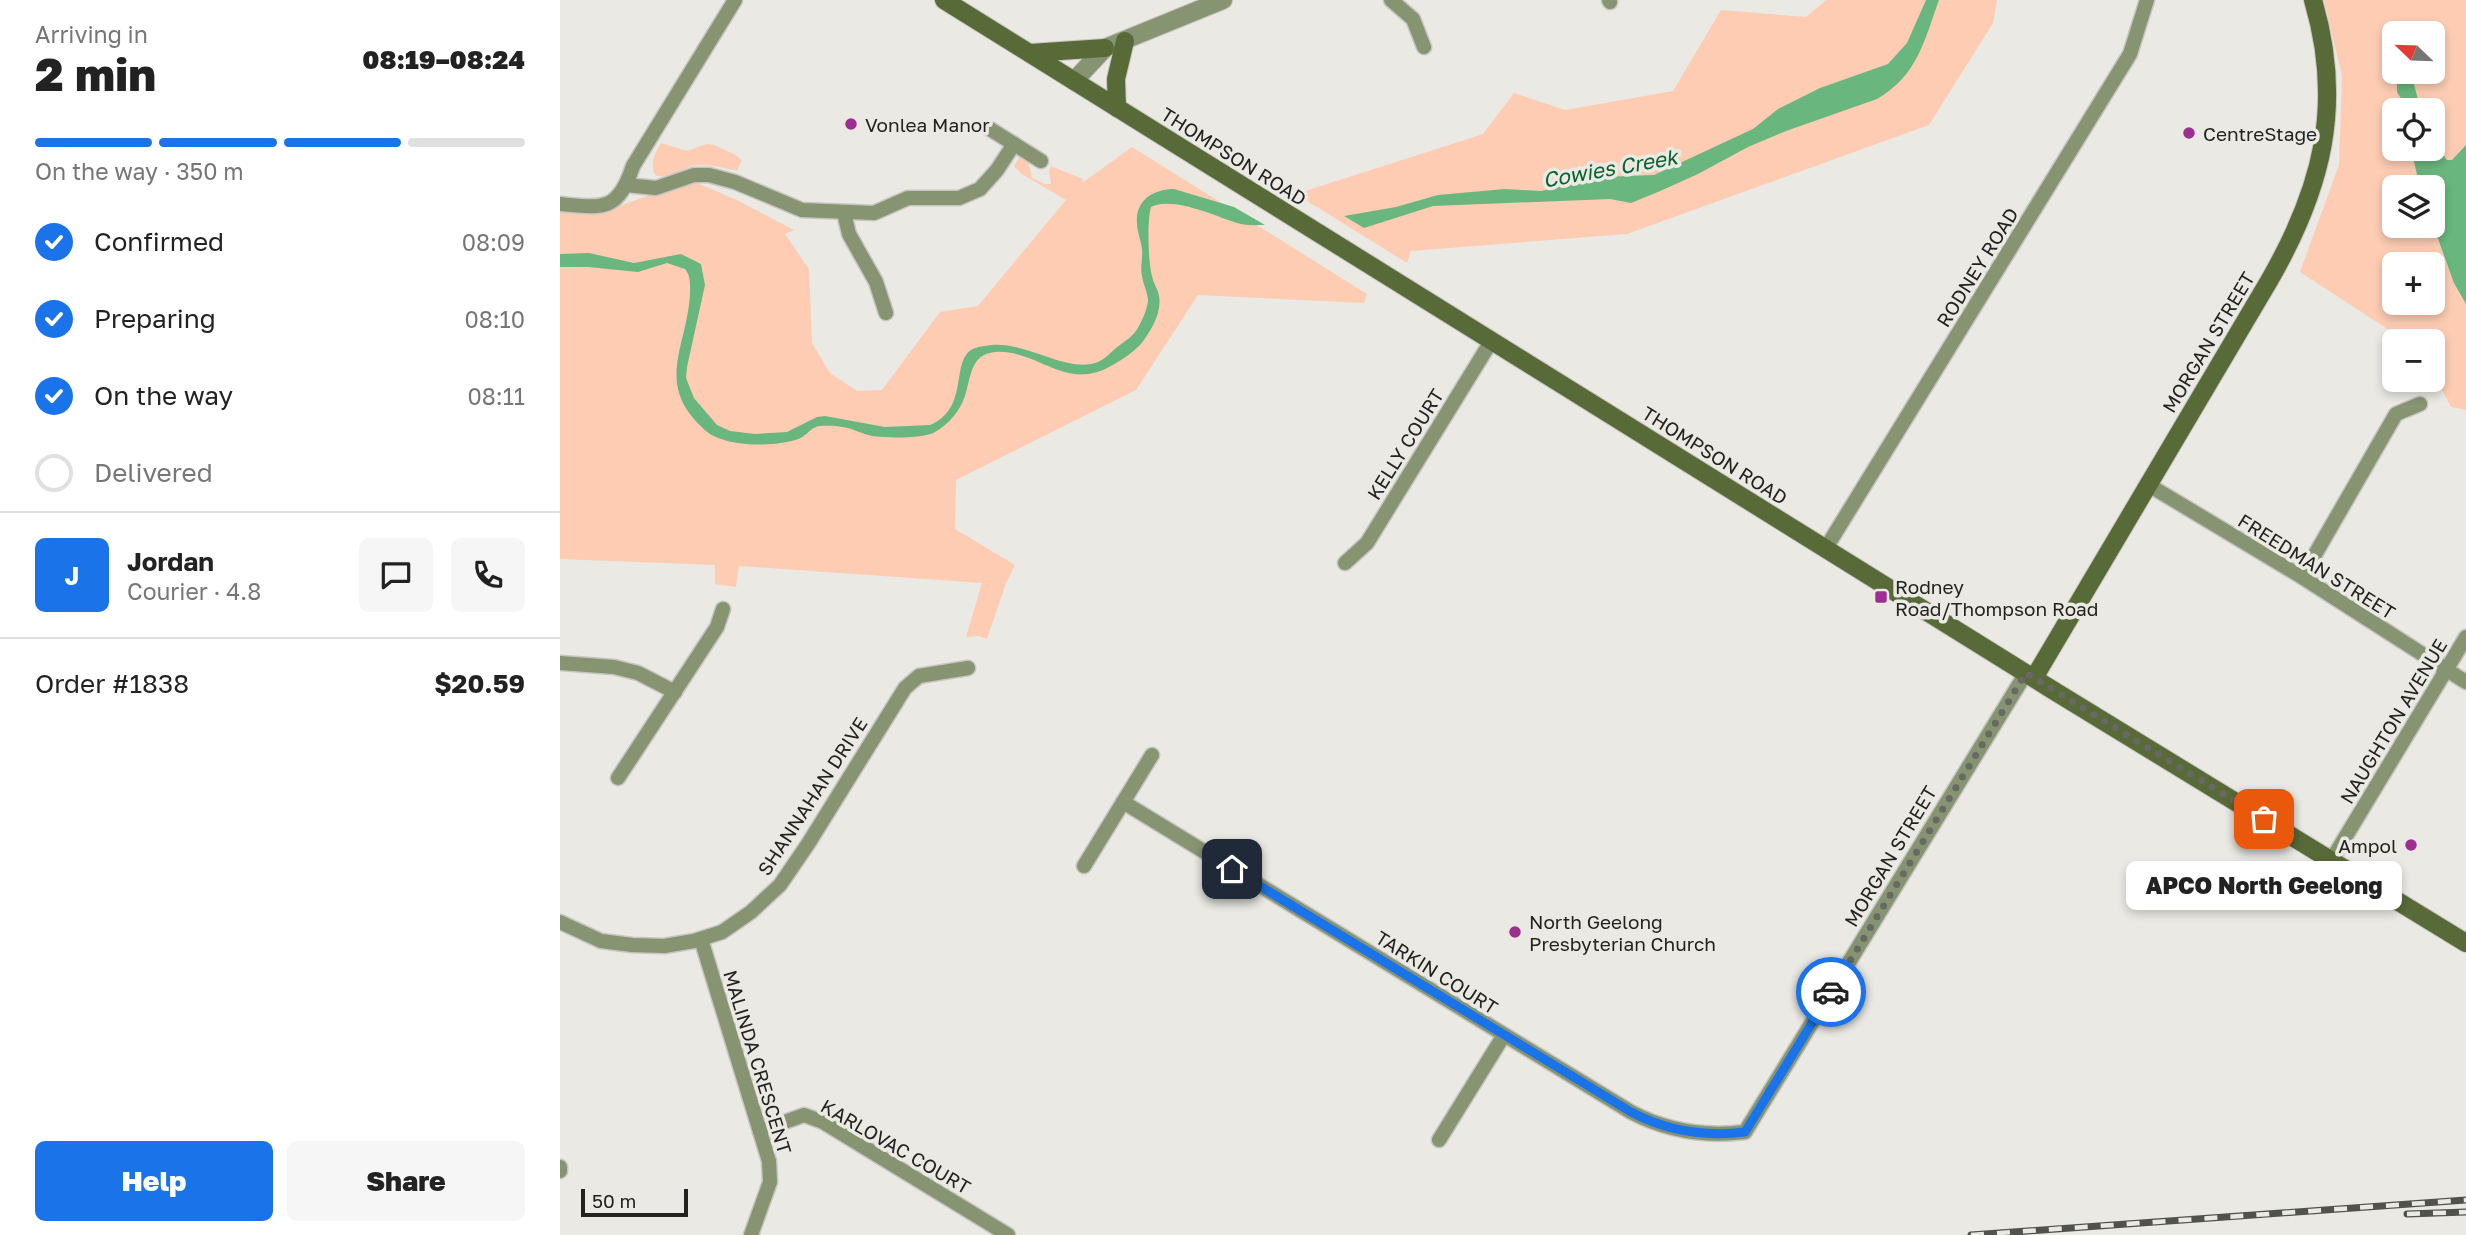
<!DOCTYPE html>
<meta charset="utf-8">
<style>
body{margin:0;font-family:"Golos Text",sans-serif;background:#f6f6f6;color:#222;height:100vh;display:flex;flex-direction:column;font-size:26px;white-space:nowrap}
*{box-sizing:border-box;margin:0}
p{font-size:23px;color:#767676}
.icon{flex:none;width:38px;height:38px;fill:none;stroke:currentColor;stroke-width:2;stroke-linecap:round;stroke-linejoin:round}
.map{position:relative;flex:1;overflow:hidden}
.details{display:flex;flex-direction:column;background:#fff;width:560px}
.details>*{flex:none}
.needle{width:46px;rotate:293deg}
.buttons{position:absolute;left:1822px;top:21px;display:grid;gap:14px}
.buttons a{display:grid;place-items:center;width:63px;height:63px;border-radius:10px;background:#fff;box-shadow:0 4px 10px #0003;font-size:35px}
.scale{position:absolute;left:21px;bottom:18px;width:107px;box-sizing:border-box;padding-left:7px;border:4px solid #222220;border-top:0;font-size:19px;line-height:24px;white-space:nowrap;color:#222220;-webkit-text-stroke:5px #eae9e4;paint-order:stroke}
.pin{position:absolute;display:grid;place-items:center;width:60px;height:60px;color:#fff;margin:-30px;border-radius:14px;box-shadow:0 4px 10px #0006}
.courier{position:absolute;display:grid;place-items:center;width:70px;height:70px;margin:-35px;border:5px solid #1a73e8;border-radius:50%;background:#fff;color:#222;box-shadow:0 2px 9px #0007}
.bubble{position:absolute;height:49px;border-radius:10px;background:#fff;box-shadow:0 4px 10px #0003;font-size:23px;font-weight:800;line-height:49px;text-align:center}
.summary em{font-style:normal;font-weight:800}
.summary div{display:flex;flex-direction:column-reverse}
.summary{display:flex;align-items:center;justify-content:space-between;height:119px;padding:0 35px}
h1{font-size:46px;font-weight:800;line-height:52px}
.bar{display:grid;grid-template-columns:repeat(4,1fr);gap:10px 7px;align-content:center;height:84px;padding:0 35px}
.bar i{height:9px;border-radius:5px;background:#e0e0e0}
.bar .on{background:#1a73e8}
.bar p{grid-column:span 4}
.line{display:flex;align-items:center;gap:18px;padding:0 35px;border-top:2px solid #e0e0e0}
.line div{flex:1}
.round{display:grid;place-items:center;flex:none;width:74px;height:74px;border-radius:10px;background:#f6f6f6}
ol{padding:0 35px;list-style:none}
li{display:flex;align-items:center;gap:21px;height:77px}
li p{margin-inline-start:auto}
li .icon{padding:7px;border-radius:50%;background:#1a73e8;color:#fff;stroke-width:4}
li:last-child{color:#767676}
li i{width:38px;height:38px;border:4px solid #e0e0e0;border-radius:50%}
.primary-button{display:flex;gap:14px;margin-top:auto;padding:14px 35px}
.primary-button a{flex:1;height:80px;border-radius:10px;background:#1a73e8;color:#fff;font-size:28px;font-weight:800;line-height:80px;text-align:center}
.primary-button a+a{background:#f6f6f6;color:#222}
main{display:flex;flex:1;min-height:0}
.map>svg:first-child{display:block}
</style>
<main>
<section class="details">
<div class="summary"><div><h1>2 min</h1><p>Arriving in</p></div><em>08:19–08:24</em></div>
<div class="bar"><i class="on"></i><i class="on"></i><i class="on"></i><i></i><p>On the way · 350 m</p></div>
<ol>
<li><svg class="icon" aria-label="check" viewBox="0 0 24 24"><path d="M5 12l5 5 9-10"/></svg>Confirmed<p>08:09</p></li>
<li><svg class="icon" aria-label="check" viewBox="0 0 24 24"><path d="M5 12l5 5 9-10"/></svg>Preparing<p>08:10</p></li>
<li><svg class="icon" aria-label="check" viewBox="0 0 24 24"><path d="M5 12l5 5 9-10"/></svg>On the way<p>08:11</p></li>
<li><i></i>Delivered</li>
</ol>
<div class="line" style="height:126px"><b class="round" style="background:#1a73e8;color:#fff">J</b><div><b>Jordan</b><p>Courier · 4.8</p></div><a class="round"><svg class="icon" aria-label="chat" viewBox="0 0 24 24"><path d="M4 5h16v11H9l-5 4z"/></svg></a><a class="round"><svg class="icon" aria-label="phone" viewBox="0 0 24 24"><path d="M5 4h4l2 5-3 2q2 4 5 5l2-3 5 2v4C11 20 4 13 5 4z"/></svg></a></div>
<div class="line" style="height:91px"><div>Order #1838</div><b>$20.59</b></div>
<div class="primary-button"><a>Help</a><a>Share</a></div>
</section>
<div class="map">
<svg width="1906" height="1235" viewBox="0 0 1906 1235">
<rect width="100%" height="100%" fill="#eae9e4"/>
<g fill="#fdccb3" fill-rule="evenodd">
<polygon points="1266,0 1437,0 1433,23 1369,125 1067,234 851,251 847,263 736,194 923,134 954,93 1005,110 1113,91 1161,10 1246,17"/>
<path d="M1764,0H1906V410L1891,407L1873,373L1872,341H1846L1740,272L1779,165L1782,76ZM1834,33H1872V72H1834ZM1834,110H1872V149H1834ZM1834,187H1872V226H1834ZM1834,264H1872V303H1834Z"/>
<path d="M101,143L127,151L147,144L154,145L174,154L182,160L177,171C164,168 145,163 132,166C118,171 110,180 95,175C90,162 94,155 101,143Z"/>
<polygon points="572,147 807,294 804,303 638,295 576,390 396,480 395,529 455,565 446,583 427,639 419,636 406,637 422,583 179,566 176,587 155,584 155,565 0,559 0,211 38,214 130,180 177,200 234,230 225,234 249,269 252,343 270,373 297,391 322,390 380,312 418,306 506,200 462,174 454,166 459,158 463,156 468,159 472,178 485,184 491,184 489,171 491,166 523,179 522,183"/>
</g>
<g fill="#69b77e">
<path d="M1366,0H1379C1364,41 1358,75 1317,99L1226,131L1188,147L1138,174L1098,192L1071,203L1050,199L873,206L804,228L784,216L836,207L878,195L945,189L981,191L1041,177L1094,175L1193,129L1218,109L1260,88L1328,64L1347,43Z"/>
<polygon points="1837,72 1851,72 1858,100 1868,110 1848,110 1837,92"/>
<polygon points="1873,141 1887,160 1892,160 1906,145 1906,304 1894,283 1873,225 1872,187 1860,187 1851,149 1872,149"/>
<path d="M614,189L674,207L705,225C696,225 686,226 677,223C655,216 613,196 591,207C587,221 588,261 592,276C593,283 598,289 599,296C602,313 591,331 581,344C572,353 562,360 551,366C505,392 479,349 435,352C410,354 411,378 405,396C400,411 388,425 375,432C364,439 326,438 312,436C302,434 292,428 282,427C276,426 261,425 256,427C249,430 245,437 238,439C216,447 166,448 146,431C93,385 127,348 130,294C130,285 131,276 125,269L107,263L78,272L28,267H0V254L29,253L74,263L121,254L141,264L145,285L127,367L126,378L134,398L157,425L170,431L195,434L227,432L257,417L265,416L325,427L370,425C409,409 391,363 411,350C417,346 425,346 432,345C467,342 506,372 535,363C543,361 550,353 556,348C565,341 574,336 579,326C583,318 587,310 588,301C588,293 583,284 582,276C580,267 583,258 582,249C581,240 577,232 577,223C575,200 594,189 614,189Z"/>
</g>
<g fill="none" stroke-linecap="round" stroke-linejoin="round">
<g stroke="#c6c5c1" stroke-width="17">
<g id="minor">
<polyline points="831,0 853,19 864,47"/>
<polyline points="1049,0 1050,2"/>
<polyline points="430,129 481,161"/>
<polyline points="66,185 96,188 134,175 149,175 175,182 242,210 314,213 348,198 399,198 420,189 437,170 454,144"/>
<path d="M0,204C43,208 58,212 73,166L175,0"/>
<polyline points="284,213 289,234 316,282 326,313"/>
<polyline points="1587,484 1742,577 1906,682"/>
<polyline points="1266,548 1570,54 1587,0"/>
<polyline points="785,563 807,543 932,340"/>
<polyline points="1742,577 1836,414 1860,404"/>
<polyline points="0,663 54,667 78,673 115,692"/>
<polyline points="58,778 157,627 163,609"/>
<path d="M563,802L1071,1112C1107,1131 1145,1137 1185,1132L1466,673"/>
<polyline points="1771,861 1906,637"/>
<polyline points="524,866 592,755"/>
<polyline points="0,922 41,941 72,945 104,946 134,941 162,932 191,912 220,885 248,844 345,688 359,676 408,668"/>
<polyline points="141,939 209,1161 210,1182 191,1235"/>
<polyline points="200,1131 244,1115 263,1122 448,1235"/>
<polyline points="879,1140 944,1035"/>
<polyline points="0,1167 0,1171"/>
</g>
</g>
<g stroke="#c6c5c1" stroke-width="20">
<polyline id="tertiary" points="514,81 545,48 663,0"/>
</g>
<g stroke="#c6c5c1" stroke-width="20">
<g id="secondary">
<polyline points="384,0 1491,689 1906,943"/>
<polyline points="470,53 545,48"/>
<polyline points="557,108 556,79 565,41"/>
<path d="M1474,678L1709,281C1762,189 1784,105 1753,0"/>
</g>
</g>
<use href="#minor" stroke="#869471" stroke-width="14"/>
<use href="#tertiary" stroke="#869471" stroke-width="18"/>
<use href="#secondary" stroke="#586a37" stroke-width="18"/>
<g stroke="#51514e" stroke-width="7">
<g id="rail">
<polyline points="1847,1214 1906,1212"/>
<polyline points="1411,1235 1906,1200"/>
</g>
</g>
<use href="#rail" stroke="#eae9e4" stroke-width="4.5" stroke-dasharray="13" stroke-linecap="butt"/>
</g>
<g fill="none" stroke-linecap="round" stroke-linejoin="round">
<polyline stroke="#686865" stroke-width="7" stroke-dasharray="0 12.6" points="1271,992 1466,673 1704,819"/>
<path stroke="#1a73e8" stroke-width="9" d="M672,869L1071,1112C1107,1131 1145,1137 1185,1132L1271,992"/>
</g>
<g fill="#9b3091" stroke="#eae9e4" stroke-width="2.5">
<circle cx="291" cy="124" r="7"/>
<circle cx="1629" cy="133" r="7"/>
<rect x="1314" y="590" width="14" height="14" rx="3.5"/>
<circle cx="1851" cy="845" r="7"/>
<circle cx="955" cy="932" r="7"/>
</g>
<g text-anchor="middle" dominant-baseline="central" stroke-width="7" stroke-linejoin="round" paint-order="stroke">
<g font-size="19" fill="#222220" stroke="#eae9e4" text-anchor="start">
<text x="305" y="124">Vonlea Manor</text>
<text x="1643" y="133">CentreStage</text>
<text x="1335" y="586">Rodney<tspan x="1335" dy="22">Road/Thompson Road</tspan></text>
<text x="1837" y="845" text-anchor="end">Ampol</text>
<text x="969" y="921">North Geelong<tspan x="969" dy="22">Presbyterian Church</tspan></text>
</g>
<g font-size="19" fill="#222220" stroke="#eae9e4">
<text transform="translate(674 156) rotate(32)">THOMPSON ROAD</text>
<text transform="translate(1417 267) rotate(-58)">RODNEY ROAD</text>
<text transform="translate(1648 342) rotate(-59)">MORGAN STREET</text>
<text transform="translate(845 444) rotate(-58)">KELLY COURT</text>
<text transform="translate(1155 455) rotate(32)">THOMPSON ROAD</text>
<text transform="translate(1757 566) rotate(32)">FREEDMAN STREET</text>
<text transform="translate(1833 721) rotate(-59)">NAUGHTON AVENUE</text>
<text transform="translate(252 796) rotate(-57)">SHANNAHAN DRIVE</text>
<text transform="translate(1330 856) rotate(-59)">MORGAN STREET</text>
<text transform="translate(877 972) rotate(32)">TARKIN COURT</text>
<text transform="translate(198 1062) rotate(73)">MALINDA CRESCENT</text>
<text transform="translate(336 1146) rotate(30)">KARLOVAC COURT</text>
</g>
<g font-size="21" font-style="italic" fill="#06642f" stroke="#eae9e4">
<text transform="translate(1050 168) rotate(-10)">Cowies Creek</text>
</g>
</g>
</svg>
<div class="buttons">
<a><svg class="needle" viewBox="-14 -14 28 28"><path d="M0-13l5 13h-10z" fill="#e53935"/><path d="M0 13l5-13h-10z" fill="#767676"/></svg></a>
<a><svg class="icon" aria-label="locate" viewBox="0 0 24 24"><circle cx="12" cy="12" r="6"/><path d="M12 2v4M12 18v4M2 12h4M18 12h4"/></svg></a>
<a><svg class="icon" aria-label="layers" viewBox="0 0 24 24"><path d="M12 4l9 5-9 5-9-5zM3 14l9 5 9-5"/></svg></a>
<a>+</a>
<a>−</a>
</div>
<div class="scale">50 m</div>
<div class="pin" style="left:1704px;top:819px;background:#ea580c"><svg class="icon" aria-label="bag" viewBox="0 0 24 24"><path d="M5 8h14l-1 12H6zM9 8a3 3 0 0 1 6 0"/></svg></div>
<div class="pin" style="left:672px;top:869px;background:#1f2937"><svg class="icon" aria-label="home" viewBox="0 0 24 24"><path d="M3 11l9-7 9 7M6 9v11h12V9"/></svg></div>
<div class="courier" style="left:1271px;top:992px"><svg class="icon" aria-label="car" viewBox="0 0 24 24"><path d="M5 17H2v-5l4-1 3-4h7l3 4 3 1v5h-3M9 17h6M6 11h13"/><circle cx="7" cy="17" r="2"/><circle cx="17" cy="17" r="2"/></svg></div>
<div class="bubble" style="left:1566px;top:861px;width:276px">APCO North Geelong</div>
</div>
</main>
